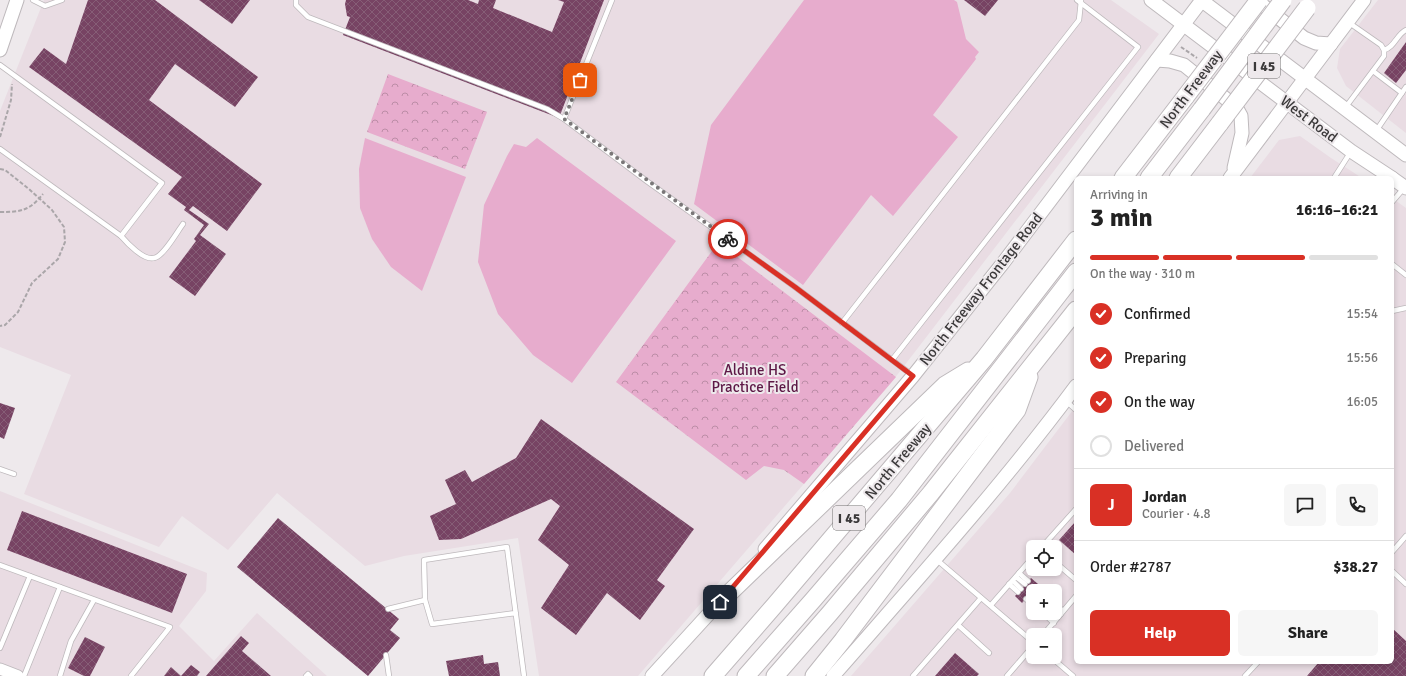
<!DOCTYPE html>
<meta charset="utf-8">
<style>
body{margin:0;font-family:Signika,sans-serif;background:#f6f6f6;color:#222;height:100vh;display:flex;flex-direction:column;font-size:15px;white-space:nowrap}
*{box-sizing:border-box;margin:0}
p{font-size:13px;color:#767676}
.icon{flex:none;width:22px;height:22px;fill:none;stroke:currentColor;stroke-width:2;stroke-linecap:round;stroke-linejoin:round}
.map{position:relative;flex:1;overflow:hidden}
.sheet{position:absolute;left:1074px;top:176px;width:320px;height:488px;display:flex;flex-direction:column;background:#fff;border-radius:6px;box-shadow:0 2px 6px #0003}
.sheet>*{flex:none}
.fabs{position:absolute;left:1026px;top:540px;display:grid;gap:8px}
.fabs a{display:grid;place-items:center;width:36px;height:36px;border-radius:6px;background:#fff;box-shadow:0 2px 6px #0003;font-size:20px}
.pin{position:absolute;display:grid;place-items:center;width:34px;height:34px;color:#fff;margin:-17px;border-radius:8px;box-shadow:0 2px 6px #0006}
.courier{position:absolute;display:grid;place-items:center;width:40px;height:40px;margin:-20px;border:3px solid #d93025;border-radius:50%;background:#fff;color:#222;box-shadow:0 1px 5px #0007}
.summary em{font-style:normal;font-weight:800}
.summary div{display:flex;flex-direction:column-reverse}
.summary{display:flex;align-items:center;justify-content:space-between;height:68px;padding:0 16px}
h1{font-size:26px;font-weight:800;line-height:30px}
.bar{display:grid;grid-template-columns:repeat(4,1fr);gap:6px 4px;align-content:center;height:48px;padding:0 16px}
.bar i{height:5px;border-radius:3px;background:#e0e0e0}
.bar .selected{background:#d93025}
.bar p{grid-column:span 4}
.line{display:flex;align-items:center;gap:10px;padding:0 16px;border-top:1px solid #e0e0e0}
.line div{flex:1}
.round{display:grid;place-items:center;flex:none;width:42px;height:42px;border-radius:6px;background:#f6f6f6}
ol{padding:0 16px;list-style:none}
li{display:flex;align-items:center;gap:12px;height:44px}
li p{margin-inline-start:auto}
li .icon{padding:4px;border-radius:50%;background:#d93025;color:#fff;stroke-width:4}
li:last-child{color:#767676}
li i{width:22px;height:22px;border:2px solid #e0e0e0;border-radius:50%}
.cta{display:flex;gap:8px;margin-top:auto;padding:8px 16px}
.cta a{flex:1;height:46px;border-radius:6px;background:#d93025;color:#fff;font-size:16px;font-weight:800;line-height:46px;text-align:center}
.cta a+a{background:#f6f6f6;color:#222}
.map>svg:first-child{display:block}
</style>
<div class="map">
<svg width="1406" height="676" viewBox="0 0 1406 676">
<defs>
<pattern id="park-crowns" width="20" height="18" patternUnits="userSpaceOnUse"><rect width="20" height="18" fill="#e7accd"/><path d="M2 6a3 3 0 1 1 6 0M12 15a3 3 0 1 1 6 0" fill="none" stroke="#bc8da7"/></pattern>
<pattern id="building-cross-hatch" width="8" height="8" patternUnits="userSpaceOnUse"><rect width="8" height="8" fill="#774363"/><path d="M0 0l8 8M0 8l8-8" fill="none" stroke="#865d76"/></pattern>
</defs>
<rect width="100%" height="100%" fill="#eee9ec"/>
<g fill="#e9dce3" fill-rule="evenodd">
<polygon points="44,0 1111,0 1159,34 891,383 638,676 539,676 518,538 404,556 365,566 277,493 228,550 182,516 159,547 24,494 71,375 0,347 0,111"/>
<polygon points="1378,0 1406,0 1406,133 1346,86 1337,68 1340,49"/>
<polygon points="1300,136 1331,158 1362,178 1250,178 1279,140"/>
<path d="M1392,198L1406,208V676H851L1010,493L1076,406V662H1392ZM1033,547H1055V569H1033ZM1033,591H1055V613H1033ZM1033,635H1055V657H1033Z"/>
<polygon points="0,491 207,573 206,591 179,626 214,661 257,613 327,676 28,676 0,665"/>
</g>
<g fill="#e7accd">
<polygon points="804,0 954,0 957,2 966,39 979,52 975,57 976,59 933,115 958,137 893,216 871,195 803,285 694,204 711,125"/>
<polygon points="365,138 466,177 422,291 391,267 372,239 360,208 359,169"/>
<polygon points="537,138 676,241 572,383 533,355 498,314 478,262 484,205 507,156 514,144 526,147"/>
</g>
<g fill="url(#park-crowns)">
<polygon points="388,74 487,112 465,169 367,132"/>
<polygon points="727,249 896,377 804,484 784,470 764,466 746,480 616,382 712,251"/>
</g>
<g fill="url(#building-cross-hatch)">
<polygon points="88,0 155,0 258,77 235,107 175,64 149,100 262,184 227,231 193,206 189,210 209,224 200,235 226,254 195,296 169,277 196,241 194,239 204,225 184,210 186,207 168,194 182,177 29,67 44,48 66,64"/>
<polygon points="199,0 250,0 232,24"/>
<polygon points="346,0 468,0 478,4 479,0 496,0 493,8 552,32 564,2 558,0 604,0 559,118 343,35 350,17 347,16 345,4"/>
<polygon points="964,0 998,0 985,16"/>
<polygon points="1406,42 1406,70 1396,83 1384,73"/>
<polygon points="0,403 15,408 4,439 0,437"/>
<polygon points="541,419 694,529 657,580 665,586 640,620 607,593 576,635 541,608 569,565 538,540 560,506 551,499 461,539 439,540 430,516 456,504 445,480 465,470 472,482 516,458"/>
<polygon points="22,511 187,574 172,613 7,550"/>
<polygon points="278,518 399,619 390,630 400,638 368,676 237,567"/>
<polygon points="1076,521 1076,555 1059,540"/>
<polygon points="1031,578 1038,584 1022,603 1015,596"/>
<polygon points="1392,628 1406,641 1406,676 1307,676 1319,662 1392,662"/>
<polygon points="241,636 249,643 242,651 271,676 206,676"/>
<polygon points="85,637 105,647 90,676 84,676 68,668"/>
<polygon points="955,653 979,674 977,676 935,676"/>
<polygon points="483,655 484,664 498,662 500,676 449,676 446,661"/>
<polygon points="191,665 200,672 197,676 181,676"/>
<polygon points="171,667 181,676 164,676"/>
</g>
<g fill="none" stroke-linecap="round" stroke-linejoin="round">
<g stroke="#beb9bc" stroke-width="6">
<g id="service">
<polyline points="33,0 45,6 62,0"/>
<polyline points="296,0 296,5 308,17 547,109 564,119 648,182 795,287 912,375"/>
<path d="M1384,50C1394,48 1397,34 1406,30"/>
<polyline points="0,65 162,183 121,236"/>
<polyline points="1373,71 1402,93"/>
<polyline points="1345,108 1384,56 1384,50 1381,45 1348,22"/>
<polyline points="564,119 612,0"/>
<polyline points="1376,131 1406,87"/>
<path d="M0,149L121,236C127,243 144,261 154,258C163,257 177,232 183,224"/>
<polyline points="1334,178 1350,153"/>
<polyline points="1392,202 1404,188"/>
<polyline points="1392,264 1406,275"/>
<polyline points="1392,311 1406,308"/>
<polyline points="842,323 1079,20 1081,1"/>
<polyline points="892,360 1138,47 1077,0"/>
<polyline points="1066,401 1076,410"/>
<polyline points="0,469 14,474"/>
<polyline points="1042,547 1076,509"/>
<polyline points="1392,552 1406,536"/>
<polyline points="937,560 1033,642"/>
<polyline points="1055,562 1076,580"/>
<polyline points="0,565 170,627 131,676"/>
<polyline points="1392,571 1406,584"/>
<polyline points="1019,573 1028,581"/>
<polyline points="1016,577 1025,584"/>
<polyline points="1013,581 1021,589"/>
<polyline points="1009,584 1018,592"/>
<polyline points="1036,588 1039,591"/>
<polyline points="1032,591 1033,592"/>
<polyline points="1029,595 1033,598"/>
<polyline points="1026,599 1033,605"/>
<polyline points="1055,604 1063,611"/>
<polyline points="991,605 1033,557"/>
<polyline points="388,609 425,600"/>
<polyline points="1055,610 1061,614"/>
<polyline points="516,613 432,624 425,600 424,560 507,547 524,676"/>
<polyline points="1043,613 1054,623"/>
<polyline points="1051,613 1057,618"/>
<polyline points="958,625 989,653"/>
<polyline points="1043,635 1076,596"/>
<polyline points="0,648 30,576"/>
<polyline points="386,655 389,676"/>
<polyline points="1051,657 1073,676"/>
<polyline points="24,676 60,587"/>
<polyline points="60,676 71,641 94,600"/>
<polyline points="306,676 308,674 310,676"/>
<polyline points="913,676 981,598"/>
<polyline points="1007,676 1033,646"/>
<polyline points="1245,676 1258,662"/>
</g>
</g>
<g stroke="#beb9bc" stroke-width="13">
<polyline id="tertiary" points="0,669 18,676"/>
</g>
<g stroke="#beb9bc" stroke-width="15">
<g id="secondary">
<polyline points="1151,0 1351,151 1392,178"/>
<polyline points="1201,0 1406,155"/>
<polyline points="1256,0 1304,38 1316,43 1331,44"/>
<polyline points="0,50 17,0"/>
<polyline points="1157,60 1170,61 1184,65 1236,107 1241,116 1242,133 1234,168"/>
<polyline points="1230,178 1364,0"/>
<polyline points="1392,178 1406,188"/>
<polyline points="765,549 913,376 1003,263 1202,0"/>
<polyline points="652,676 726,595"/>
<path d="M833,676C916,581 1001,487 1076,386"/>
</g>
</g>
<g stroke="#beb9bc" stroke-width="19">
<g id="motorway">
<polyline points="1123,178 1186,96"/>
<polyline points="1149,178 1202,109"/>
<polyline points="1178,178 1220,123"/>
<polyline points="720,602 945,385 968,371"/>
<polyline points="713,676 774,606 984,359 1076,240"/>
<polyline points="746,676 813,600 899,500 1076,272"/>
<polyline points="775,676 830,613 931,493 1076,310"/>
<polyline points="814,676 843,640 1017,410 1029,377"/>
</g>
</g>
<g stroke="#aaa6a9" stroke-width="2" stroke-dasharray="4 2" stroke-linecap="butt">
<polyline points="1181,47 1197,58"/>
<polyline points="0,137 11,100 12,84"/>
<polyline points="0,169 5,170 29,189 52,210 64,227 65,242 58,259 32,283 18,312 5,325 0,326"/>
<path d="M0,212C21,212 29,211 43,194"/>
</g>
<use href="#service" stroke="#fff" stroke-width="4.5"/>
<use href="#tertiary" stroke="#fff" stroke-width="11"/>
<use href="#secondary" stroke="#fff" stroke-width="13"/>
<use href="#motorway" stroke="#fff" stroke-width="17"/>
<g stroke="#beb9bc" stroke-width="19" stroke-linecap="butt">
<g id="motorway-bridge">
<polyline points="1186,96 1259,0"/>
<polyline points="1202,109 1283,0"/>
<polyline points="1220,123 1307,8"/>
</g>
</g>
<use href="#motorway-bridge" stroke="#fff" stroke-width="17"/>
</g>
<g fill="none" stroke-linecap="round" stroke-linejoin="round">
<polyline stroke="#7a7778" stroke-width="4" stroke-dasharray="0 7.2" points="580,80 564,119 728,239"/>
<polyline stroke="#d93025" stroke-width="5" points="720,602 913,376 795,287 728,239"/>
</g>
<g text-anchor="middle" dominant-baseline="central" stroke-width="4" stroke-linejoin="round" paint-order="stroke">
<g fill="#eee9ec" stroke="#716e6f" stroke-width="1">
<rect x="1248" y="54" width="32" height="24" rx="3"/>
<rect x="833" y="506" width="32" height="24" rx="3"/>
</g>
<g font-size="14" font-weight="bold" fill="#3b393a">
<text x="1264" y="66">I 45</text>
<text x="849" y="518">I 45</text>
</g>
<g font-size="15" fill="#3b393a" stroke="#eee9ec">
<text transform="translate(1191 89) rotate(-53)">North Freeway</text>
<text transform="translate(1309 119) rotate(37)">West Road</text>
<text transform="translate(981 289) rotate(-52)">North Freeway Frontage Road</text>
<text transform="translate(898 461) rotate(-50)">North Freeway</text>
</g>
<g font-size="15" fill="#5d1846" stroke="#eee9ec">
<text x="755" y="370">Aldine HS<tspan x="755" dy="17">Practice Field</tspan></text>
</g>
</g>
</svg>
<div class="fabs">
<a><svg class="icon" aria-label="locate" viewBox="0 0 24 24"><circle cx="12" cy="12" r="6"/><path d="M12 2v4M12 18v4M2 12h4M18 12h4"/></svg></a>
<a>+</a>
<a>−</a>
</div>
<div class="pin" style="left:580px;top:80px;background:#ea580c"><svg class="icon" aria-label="bag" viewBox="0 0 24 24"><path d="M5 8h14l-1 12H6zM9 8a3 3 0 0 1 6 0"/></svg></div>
<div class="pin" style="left:720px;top:602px;background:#1f2937"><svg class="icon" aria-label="home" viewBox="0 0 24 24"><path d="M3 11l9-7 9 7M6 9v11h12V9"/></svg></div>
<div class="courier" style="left:728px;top:239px"><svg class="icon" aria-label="bike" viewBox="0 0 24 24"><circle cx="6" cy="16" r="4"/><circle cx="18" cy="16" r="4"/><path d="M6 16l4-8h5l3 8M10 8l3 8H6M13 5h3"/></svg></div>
<section class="sheet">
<div class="summary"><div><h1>3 min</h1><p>Arriving in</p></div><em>16:16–16:21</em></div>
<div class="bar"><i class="selected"></i><i class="selected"></i><i class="selected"></i><i></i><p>On the way · 310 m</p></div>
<ol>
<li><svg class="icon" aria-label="check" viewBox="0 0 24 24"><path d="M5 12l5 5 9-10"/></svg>Confirmed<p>15:54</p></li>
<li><svg class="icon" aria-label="check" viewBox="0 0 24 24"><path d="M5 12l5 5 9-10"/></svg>Preparing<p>15:56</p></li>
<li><svg class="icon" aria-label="check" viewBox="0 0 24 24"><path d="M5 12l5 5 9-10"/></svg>On the way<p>16:05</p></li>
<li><i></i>Delivered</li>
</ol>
<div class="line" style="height:72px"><b class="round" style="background:#d93025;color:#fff">J</b><div><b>Jordan</b><p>Courier · 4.8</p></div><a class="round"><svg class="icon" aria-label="chat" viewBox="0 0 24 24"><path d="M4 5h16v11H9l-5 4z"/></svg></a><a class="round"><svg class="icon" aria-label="phone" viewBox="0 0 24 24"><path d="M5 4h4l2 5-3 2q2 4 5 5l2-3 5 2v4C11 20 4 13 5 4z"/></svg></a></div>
<div class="line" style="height:52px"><div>Order #2787</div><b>$38.27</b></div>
<div class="cta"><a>Help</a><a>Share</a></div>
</section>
</div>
